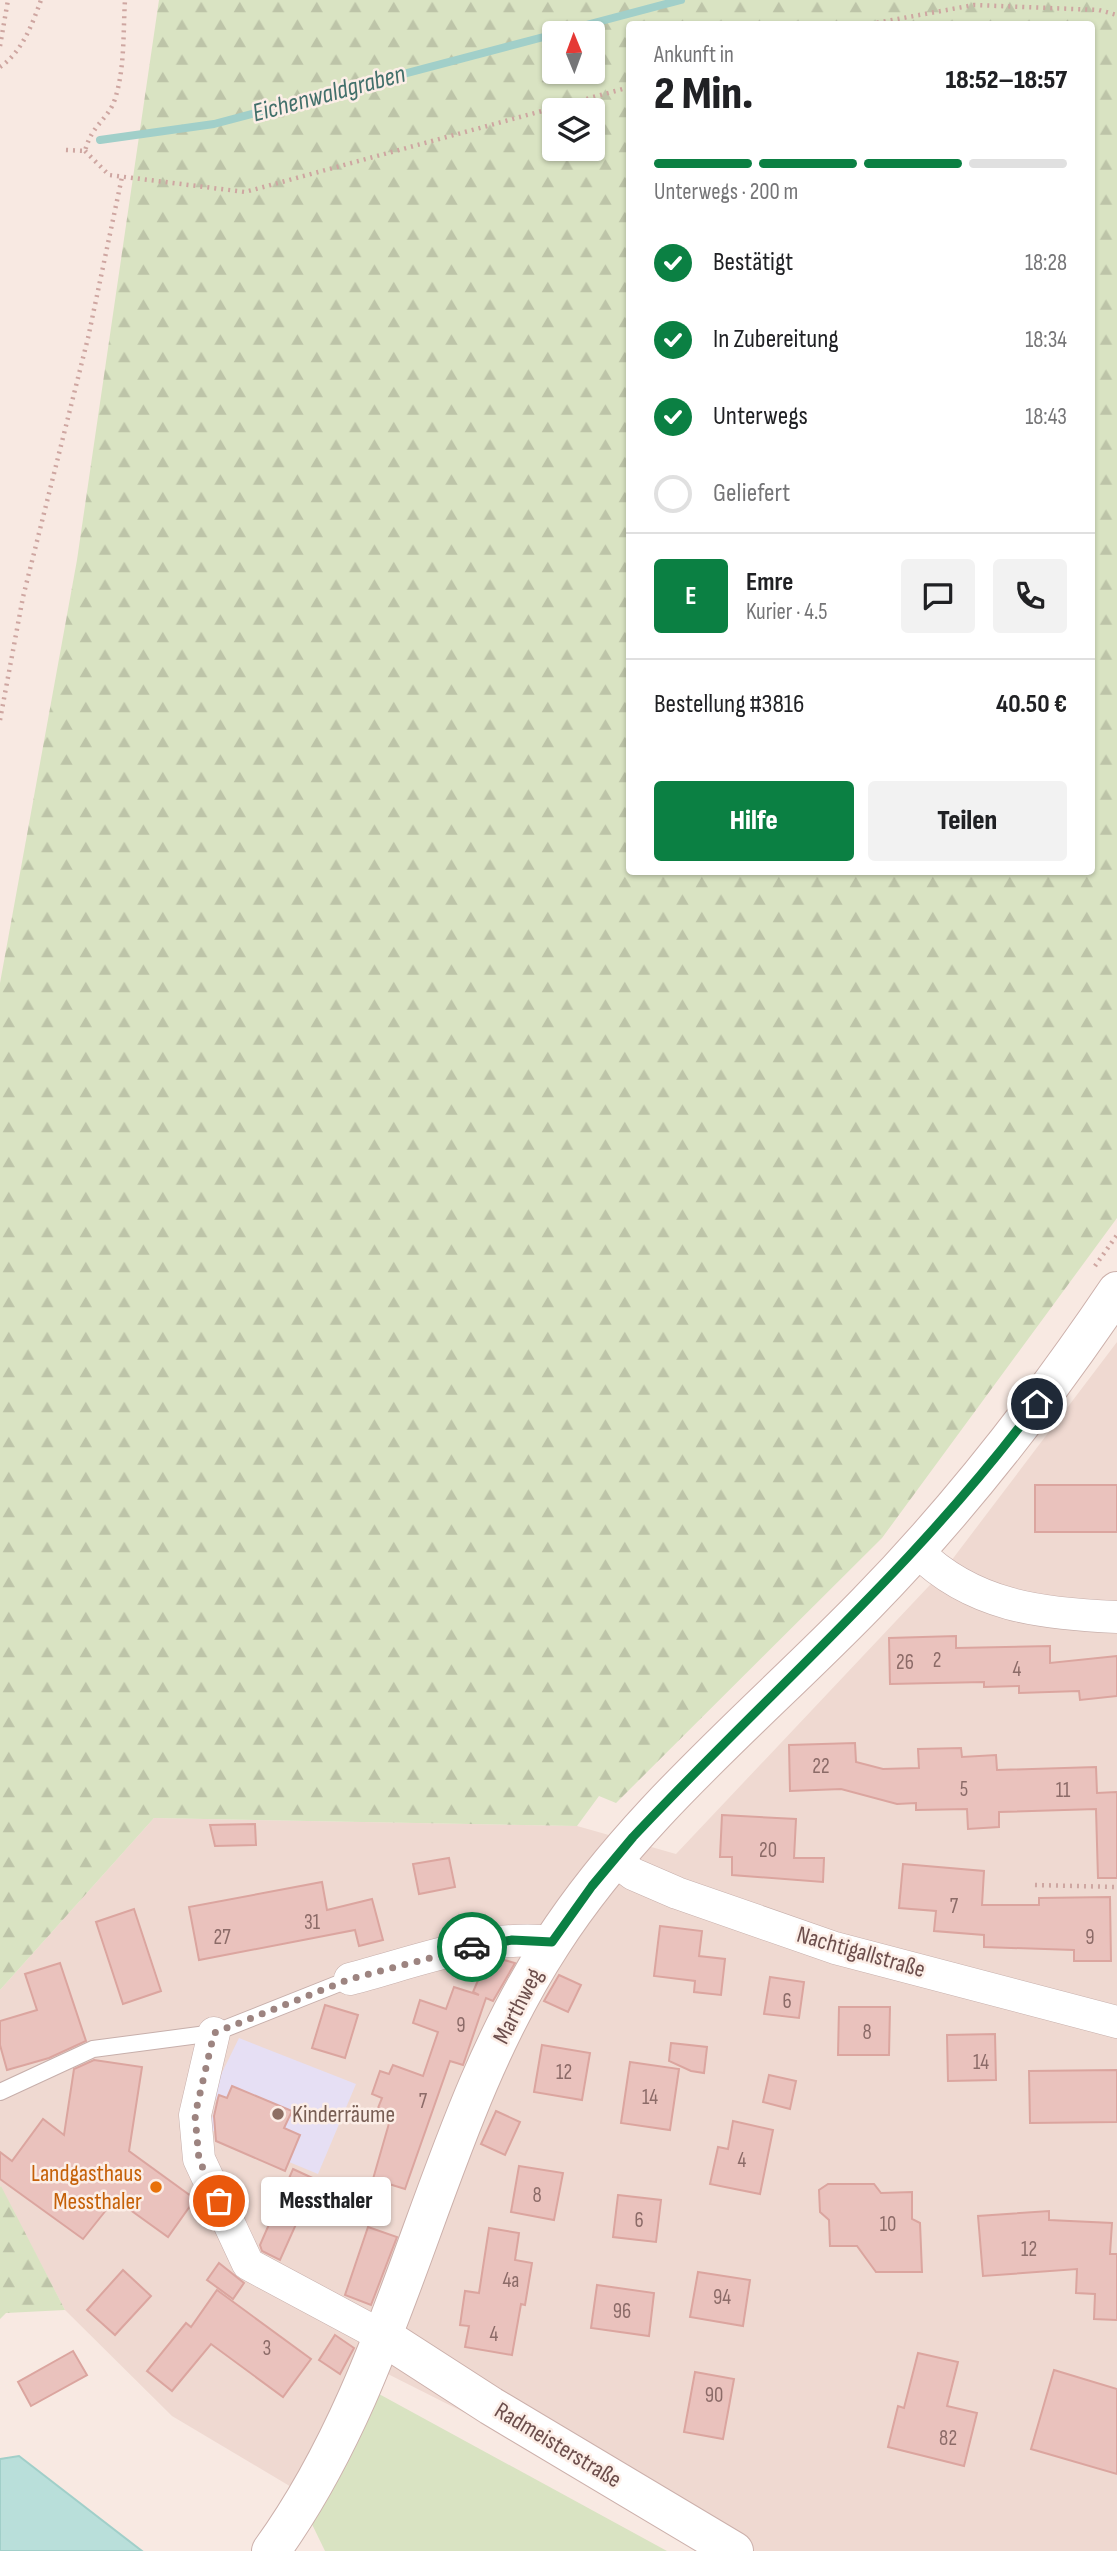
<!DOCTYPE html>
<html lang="de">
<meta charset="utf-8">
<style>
body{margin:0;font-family:"Sofia Sans Condensed",sans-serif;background:#f2f2f2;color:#202124;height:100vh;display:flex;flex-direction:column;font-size:26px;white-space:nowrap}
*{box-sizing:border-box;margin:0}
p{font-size:23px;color:#757577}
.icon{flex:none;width:38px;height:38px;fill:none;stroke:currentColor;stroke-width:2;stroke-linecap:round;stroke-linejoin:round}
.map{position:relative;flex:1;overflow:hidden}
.sheet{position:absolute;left:626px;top:21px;width:469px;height:854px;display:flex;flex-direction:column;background:#fff;border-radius:7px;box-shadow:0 2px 5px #0004}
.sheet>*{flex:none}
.needle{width:46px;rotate:359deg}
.buttons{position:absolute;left:542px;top:21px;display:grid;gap:14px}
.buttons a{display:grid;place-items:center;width:63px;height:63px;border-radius:7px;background:#fff;box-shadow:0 2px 5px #0004;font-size:35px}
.pin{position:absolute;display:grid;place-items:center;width:60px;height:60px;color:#fff;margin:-30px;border:4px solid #fff;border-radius:50%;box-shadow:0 2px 7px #0007}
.courier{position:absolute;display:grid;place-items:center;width:70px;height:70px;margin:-35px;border:5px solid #0b8043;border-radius:50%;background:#fff;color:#222;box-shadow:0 2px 9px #0007}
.bubble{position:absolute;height:49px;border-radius:7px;background:#fff;box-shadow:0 2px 5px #0004;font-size:23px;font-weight:800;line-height:49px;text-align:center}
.overview em{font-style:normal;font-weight:800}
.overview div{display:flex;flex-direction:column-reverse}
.overview{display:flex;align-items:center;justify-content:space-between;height:119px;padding:0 28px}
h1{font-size:46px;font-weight:800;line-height:52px}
.bar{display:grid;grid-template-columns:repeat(4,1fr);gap:10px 7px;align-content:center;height:84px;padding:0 28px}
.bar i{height:9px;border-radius:5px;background:#e0e0e0}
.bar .selected{background:#0b8043}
.bar p{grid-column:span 4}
.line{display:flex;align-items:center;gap:18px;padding:0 28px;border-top:2px solid #e0e0e0}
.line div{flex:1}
.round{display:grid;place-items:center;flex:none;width:74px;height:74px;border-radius:7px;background:#f2f2f2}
ol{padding:0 28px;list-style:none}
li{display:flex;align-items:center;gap:21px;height:77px}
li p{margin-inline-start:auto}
li .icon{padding:7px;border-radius:50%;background:#0b8043;color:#fff;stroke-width:4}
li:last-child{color:#757577}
li i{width:38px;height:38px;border:4px solid #e0e0e0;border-radius:50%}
.button{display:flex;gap:14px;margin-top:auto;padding:14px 28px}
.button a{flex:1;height:80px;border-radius:7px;background:#0b8043;color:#fff;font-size:28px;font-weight:800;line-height:80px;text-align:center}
.button a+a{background:#f2f2f2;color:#202124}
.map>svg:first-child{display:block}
</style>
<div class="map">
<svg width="1117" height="2551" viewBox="0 0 1117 2551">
<defs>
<pattern id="forest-firs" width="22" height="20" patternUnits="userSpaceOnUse" patternTransform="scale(1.75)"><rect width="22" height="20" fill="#d9e3c2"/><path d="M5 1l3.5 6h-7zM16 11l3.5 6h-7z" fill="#bdc4a8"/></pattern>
</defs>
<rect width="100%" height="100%" fill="#f8e9e2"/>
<polygon fill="#efd9d1" points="1117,1342 1117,2551 740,2551 368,2364 293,2488 172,2416 65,2310 0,2186 0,1990 154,1818 577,1826 676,1854 945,1569"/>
<polygon fill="#e6dff4" points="239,2038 356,2084 318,2174 209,2129 217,2100 210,2097"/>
<polygon fill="#d9e3c2" points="379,2394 667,2551 325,2551 308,2516"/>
<g fill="url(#forest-firs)" fill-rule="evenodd">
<path d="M159,0H1117V1218L882,1538L616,1803L599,1796L577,1826L154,1818L0,1990V983L77,560ZM630,24H1092V872H630ZM555,33H593V72H555ZM555,110H593V149H555Z"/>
<polygon points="0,2187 1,2186 65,2310 6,2313 0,2319"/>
</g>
<polygon fill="#b9dfda" stroke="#a1cfc9" stroke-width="2" points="19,2456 142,2551 0,2551 0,2459"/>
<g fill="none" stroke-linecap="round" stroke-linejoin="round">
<g stroke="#a1cfc9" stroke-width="8">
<polyline points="556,33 681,0"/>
<polyline points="100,140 214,124 555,34"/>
</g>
</g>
<g fill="#eac2bd" stroke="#dba59f" stroke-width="2">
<rect x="1035" y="1485" width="82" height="47"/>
<polygon points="956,1636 956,1648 1050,1646 1050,1663 1117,1656 1117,1696 1080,1700 1079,1691 1019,1693 1019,1686 984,1687 984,1682 890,1684 889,1638"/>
<polygon points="855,1743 856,1762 883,1769 919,1768 918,1749 961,1748 962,1757 996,1755 997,1770 1096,1767 1097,1793 1117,1792 1117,1878 1098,1878 1096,1809 999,1812 999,1827 968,1829 967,1809 916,1810 916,1803 897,1804 841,1789 790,1791 789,1745"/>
<polygon points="722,1815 796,1819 794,1858 824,1858 823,1882 732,1875 732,1857 720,1857"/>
<polygon points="255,1824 256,1845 215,1846 210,1825"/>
<polygon points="449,1858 455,1887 419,1894 413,1864"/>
<polygon points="903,1864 984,1871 982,1905 1039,1905 1039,1898 1110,1897 1111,1961 1074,1961 1074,1950 984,1947 984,1935 934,1931 936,1911 899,1908"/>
<polygon points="322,1882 327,1910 372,1899 383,1940 359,1946 355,1930 199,1960 189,1907"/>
<polygon points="134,1909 161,1991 123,2004 96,1922"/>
<polygon points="660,1926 702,1931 699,1956 725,1959 721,1995 694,1992 695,1981 654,1976"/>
<polygon points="504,1960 515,1963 493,2001 486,1998 463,2065 450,2061 405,2189 373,2179 392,2113 378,2108 382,2098 372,2094 380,2071 389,2074 393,2065 423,2076 438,2032 413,2023 420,2000 446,2009 454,1987 479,1995 473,1992 482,1971 470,1966"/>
<polygon points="60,1963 86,2041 49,2058 7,2070 0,2045 0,2021 37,2010 25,1974"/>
<polygon points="559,1975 581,1985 568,2012 544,2001"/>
<polygon points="770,1977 804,1982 799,2018 764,2014"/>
<polygon points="325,2005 358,2015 345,2058 312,2048"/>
<polygon points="839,2007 890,2007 889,2055 838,2055"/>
<polygon points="995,2034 996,2080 948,2081 947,2035"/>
<polygon points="671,2043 707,2047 704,2073 691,2071 669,2061"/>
<polygon points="542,2045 590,2053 582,2100 534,2092"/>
<polygon points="94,2060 142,2067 129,2151 195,2199 168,2237 115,2199 83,2239 0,2179 0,2152 12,2161 43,2119 64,2135 74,2069"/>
<polygon points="630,2062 679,2069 670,2130 621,2123"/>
<polygon points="1117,2070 1117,2122 1030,2123 1029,2071"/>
<polygon points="769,2075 796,2081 790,2109 763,2102"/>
<polygon points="232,2086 292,2111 284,2128 300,2135 285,2171 216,2141 214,2116 218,2098 219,2095 227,2098"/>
<polygon points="496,2111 520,2122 505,2155 481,2144"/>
<polygon points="733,2121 773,2130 760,2194 710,2184 718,2147 728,2149"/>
<polygon points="519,2166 563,2173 554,2220 511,2212"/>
<polygon points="293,2169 330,2186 316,2219 301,2213 280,2260 262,2251 260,2245"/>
<polygon points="828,2184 874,2184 881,2193 912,2192 912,2219 920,2223 922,2272 876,2272 857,2246 830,2246 829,2220 820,2212 819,2190"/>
<polygon points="618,2195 661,2200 656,2242 613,2237"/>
<polygon points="1049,2211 1049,2220 1112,2223 1110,2254 1117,2254 1117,2320 1094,2319 1095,2294 1076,2293 1077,2269 983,2276 978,2216"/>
<polygon points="368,2227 397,2237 371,2305 345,2295"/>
<polygon points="489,2228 519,2233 515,2260 532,2263 525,2305 521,2304 512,2355 465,2347 469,2326 460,2325 465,2291 479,2293"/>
<polygon points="219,2263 244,2283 233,2299 207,2280"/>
<polygon points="123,2270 151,2296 115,2335 87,2310"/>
<polygon points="698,2272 750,2280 743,2326 690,2317"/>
<polygon points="597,2285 654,2293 649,2336 591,2328"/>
<polygon points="217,2290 311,2359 283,2397 211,2344 172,2391 147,2371 186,2323 191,2327"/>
<polygon points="335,2335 354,2348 340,2374 319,2360"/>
<polygon points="73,2351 87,2375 31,2406 18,2382"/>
<polygon points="918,2353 958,2362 947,2406 977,2413 964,2466 888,2447 898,2406 904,2408"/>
<polygon points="1054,2370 1117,2389 1117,2474 1031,2449"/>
<polygon points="695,2372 734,2379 723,2439 684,2432"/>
</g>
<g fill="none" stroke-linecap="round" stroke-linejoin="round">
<g stroke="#c7afab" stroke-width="18">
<polyline id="lane" points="0,2092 93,2049 214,2033 350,1979"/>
</g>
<g stroke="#c7afab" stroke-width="33">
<g id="street">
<path d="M917,1551C972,1606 1042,1614 1117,1617"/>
<polyline points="613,1859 633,1874 677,1893 835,1948 1117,2022"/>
<path d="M350,1979C412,1963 488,1933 552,1942"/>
<polyline points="214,2033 195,2115 199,2159 248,2264 384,2337"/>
</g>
</g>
<g stroke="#ccb0ab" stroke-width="40">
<g id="secondary">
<polyline points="384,2337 491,2406 734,2551"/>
<path d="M271,2551C404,2367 430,2130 552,1943C636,1813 759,1714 866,1604C960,1508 1042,1402 1117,1291"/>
</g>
</g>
<g stroke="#cea6a1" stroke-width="4.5" stroke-dasharray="2 5" stroke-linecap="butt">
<polyline points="870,24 974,5 1099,10 1117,15"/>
<polyline points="0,46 8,0"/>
<path d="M0,67C22,52 32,25 41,0"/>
<path d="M66,150L85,151C92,124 108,120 115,99C125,68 123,32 125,0"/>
<polyline points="85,151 109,175 245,192 630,87"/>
<polyline points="0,720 23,597 88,338 122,177"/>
<polyline points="1095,1266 1117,1235"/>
<polyline points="1035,1885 1117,1887"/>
</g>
<use href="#lane" stroke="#fff" stroke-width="16"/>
<use href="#street" stroke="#fff" stroke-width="32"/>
<use href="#secondary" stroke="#fff" stroke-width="38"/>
</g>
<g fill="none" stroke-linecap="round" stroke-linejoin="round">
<polyline stroke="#9d8480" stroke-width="7" stroke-dasharray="0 12.6" points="219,2201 199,2160 195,2115 214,2033 350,1979 472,1947"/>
<path stroke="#0b8043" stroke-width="9" d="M472,1947L512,1940L552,1942L592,1886L633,1837C769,1692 918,1564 1037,1404"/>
</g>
<circle fill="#8d6e63" stroke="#fceee7" stroke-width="2.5" cx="278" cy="2114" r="7"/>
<circle fill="#e8710a" stroke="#fceee7" stroke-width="2.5" cx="156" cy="2187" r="7"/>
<g text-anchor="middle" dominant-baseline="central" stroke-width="5" stroke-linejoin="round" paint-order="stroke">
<g font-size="21" fill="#8c6b68">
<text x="937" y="1660">2</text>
<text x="905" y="1662">26</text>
<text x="1017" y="1669">4</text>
<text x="821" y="1766">22</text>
<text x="964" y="1789">5</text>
<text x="1063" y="1790">11</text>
<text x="768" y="1850">20</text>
<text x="954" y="1906">7</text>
<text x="312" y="1922">31</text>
<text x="222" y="1937">27</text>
<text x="1090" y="1937">9</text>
<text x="787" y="2001">6</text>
<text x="461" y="2025">9</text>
<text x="867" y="2032">8</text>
<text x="981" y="2062">14</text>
<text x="564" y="2072">12</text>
<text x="650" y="2097">14</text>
<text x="423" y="2101">7</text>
<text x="742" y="2160">4</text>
<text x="537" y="2195">8</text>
<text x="639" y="2220">6</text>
<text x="888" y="2224">10</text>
<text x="1029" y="2249">12</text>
<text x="511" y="2280">4a</text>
<text x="722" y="2297">94</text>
<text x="622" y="2311">96</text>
<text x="494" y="2334">4</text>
<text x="267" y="2348">3</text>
<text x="714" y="2395">90</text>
<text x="948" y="2438">82</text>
</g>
<g font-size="24" fill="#6c4e4c" stroke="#fceee7">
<text transform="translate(861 1952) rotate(16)">Nachtigallstraße</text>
<text transform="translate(518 2006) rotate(-63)">Marthweg</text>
<text transform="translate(558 2445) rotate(31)">Radmeisterstraße</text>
</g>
<g font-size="24" fill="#785e54" stroke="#fceee7" text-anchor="start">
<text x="292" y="2114">Kinderräume</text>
</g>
<g font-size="24" fill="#c56008" stroke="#fceee7" text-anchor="end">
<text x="142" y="2173">Landgasthaus<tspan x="142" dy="28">Messthaler</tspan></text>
</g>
<g font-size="26" font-style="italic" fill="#42706b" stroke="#fceee7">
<text transform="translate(329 94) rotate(-15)">Eichenwaldgraben</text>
</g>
</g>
</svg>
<div class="buttons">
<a><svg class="needle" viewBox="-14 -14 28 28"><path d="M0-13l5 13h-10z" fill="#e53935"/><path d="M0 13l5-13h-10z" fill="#757577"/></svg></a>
<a><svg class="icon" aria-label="layers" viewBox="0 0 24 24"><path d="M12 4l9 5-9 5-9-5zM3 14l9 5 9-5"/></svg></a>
</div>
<div class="pin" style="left:219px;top:2201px;background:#ea580c"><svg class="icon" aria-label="bag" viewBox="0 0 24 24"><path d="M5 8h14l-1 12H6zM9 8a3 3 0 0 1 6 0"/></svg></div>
<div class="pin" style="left:1037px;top:1404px;background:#1f2937"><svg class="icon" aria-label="home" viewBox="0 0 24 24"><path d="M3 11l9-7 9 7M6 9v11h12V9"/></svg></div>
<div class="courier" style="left:472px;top:1947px"><svg class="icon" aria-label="car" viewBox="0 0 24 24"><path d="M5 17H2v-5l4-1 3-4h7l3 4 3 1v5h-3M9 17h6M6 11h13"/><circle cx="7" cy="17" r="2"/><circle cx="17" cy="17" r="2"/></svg></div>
<div class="bubble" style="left:261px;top:2177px;width:130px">Messthaler</div>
<section class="sheet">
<div class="overview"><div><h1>2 Min.</h1><p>Ankunft in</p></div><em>18:52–18:57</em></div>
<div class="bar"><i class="selected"></i><i class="selected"></i><i class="selected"></i><i></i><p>Unterwegs · 200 m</p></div>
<ol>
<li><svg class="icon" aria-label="check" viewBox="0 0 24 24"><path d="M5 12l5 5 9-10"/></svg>Bestätigt<p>18:28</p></li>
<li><svg class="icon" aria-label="check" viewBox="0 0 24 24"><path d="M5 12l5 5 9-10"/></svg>In Zubereitung<p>18:34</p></li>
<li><svg class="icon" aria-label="check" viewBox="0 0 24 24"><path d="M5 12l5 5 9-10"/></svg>Unterwegs<p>18:43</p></li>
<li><i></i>Geliefert</li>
</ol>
<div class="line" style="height:126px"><b class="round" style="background:#0b8043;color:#fff">E</b><div><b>Emre</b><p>Kurier · 4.5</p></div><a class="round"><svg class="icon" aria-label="chat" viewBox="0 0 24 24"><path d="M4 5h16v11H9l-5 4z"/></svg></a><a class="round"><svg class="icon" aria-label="phone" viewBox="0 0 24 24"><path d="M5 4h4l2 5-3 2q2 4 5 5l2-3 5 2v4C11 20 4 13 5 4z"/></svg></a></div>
<div class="line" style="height:91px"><div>Bestellung #3816</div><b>40.50 €</b></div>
<div class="button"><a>Hilfe</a><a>Teilen</a></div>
</section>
</div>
